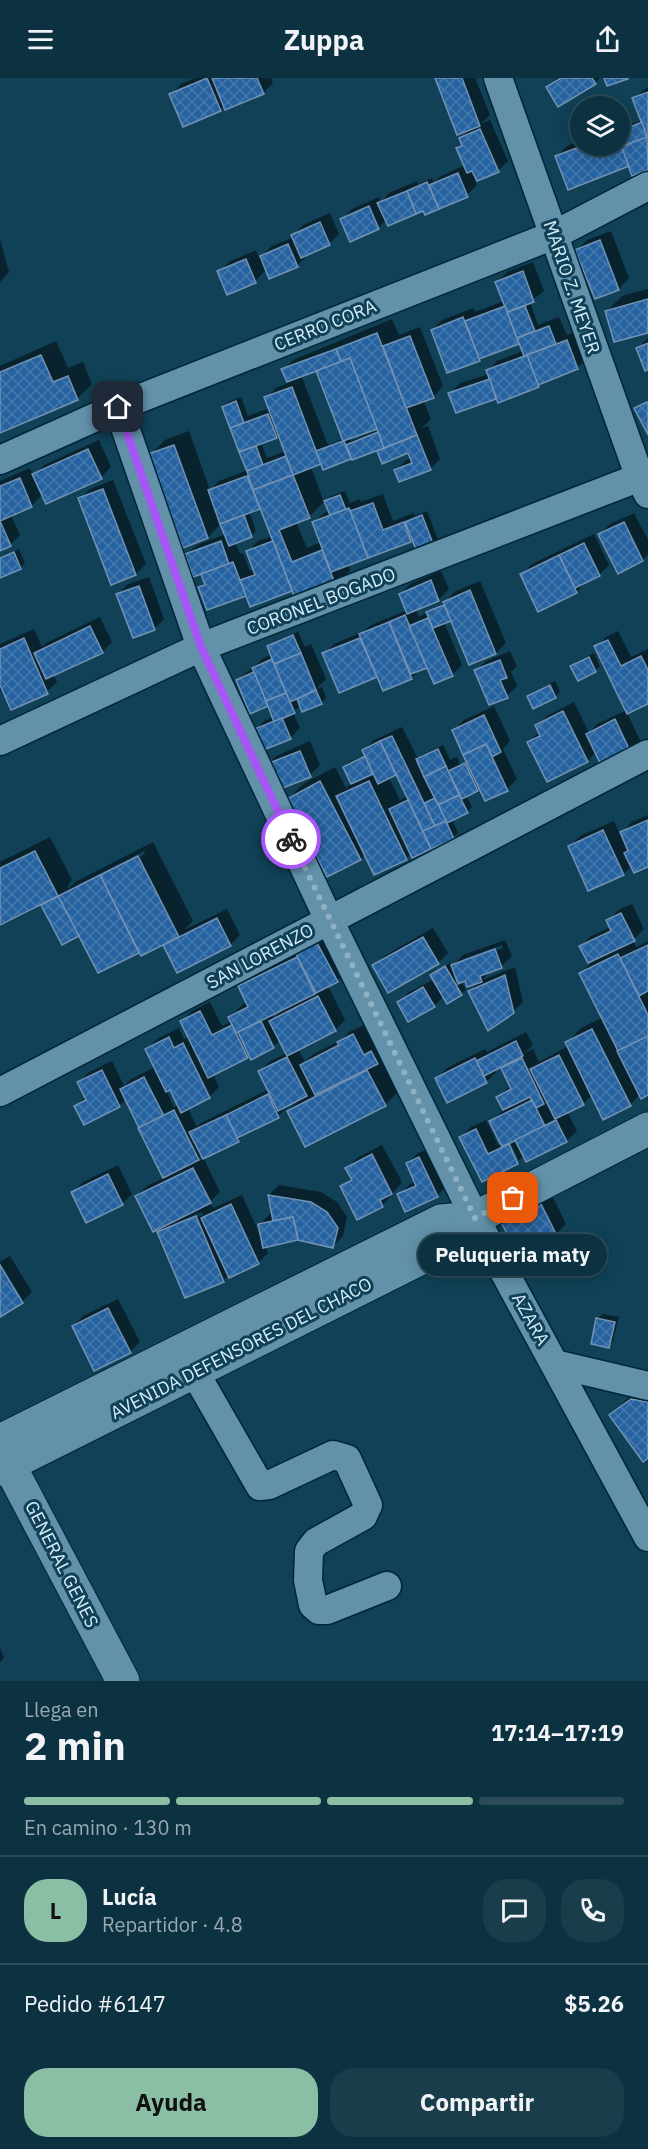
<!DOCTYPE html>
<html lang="es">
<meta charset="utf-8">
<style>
body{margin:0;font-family:"IBM Plex Sans",sans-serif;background:#1a3d4b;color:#f1f3f6;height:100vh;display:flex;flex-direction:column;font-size:22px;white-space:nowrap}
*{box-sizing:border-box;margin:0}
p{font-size:20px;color:#9aa9b1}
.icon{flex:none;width:33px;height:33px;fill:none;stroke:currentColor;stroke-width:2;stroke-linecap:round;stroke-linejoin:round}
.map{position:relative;height:1603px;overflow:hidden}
.sheet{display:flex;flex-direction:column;background:#0c3140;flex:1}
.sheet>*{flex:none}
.controls{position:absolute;left:570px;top:18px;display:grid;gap:12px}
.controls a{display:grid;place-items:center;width:60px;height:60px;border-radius:50%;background:#0c3140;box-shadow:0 3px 15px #0003,0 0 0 2px #2c4c59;font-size:30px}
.pin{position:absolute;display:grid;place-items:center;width:51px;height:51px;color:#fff;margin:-26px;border-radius:12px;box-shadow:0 3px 9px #0006}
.courier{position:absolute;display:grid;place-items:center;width:60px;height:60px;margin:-30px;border:4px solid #a855f7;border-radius:50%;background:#fff;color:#222;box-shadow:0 2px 8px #0007}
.bubble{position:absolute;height:42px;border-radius:21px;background:#0c3140;box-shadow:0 3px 15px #0003,0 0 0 2px #2c4c59;font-size:20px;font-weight:700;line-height:42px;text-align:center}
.head em{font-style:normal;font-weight:700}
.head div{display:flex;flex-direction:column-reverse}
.head{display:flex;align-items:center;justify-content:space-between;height:102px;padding:0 24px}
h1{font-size:39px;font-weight:700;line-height:45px}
.bar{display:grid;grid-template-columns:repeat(4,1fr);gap:9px 6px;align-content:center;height:72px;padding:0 24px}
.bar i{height:8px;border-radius:4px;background:#2c4c59}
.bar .current{background:#8abfa5}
.bar p{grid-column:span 4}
.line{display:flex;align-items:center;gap:15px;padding:0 24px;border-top:2px solid #2c4c59}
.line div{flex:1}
.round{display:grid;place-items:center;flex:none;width:63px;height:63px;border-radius:24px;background:#1a3d4b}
.cta{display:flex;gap:12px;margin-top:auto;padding:12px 24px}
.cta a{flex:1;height:69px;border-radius:24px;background:#8abfa5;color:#111;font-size:24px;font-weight:700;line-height:69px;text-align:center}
.cta a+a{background:#1a3d4b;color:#f1f3f6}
header{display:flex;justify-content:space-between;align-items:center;height:78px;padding:0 24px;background:#0c3140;font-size:27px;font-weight:700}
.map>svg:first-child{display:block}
</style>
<header><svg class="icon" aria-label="menu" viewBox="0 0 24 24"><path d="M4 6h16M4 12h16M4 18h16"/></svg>Zuppa<svg class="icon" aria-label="share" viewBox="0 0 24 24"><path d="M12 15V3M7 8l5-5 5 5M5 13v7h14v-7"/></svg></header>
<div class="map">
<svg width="648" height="1603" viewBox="0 0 648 1603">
<defs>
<pattern id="building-cross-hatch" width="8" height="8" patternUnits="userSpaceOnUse" patternTransform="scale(1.5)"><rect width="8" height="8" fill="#25629f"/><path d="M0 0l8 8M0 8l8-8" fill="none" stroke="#4479ad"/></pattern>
</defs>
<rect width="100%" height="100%" fill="#104156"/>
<g fill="#0007" fill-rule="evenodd">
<polygon points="195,0 271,0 273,5 263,15 225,27 220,32 171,16 181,6"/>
<polygon points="437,0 475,0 490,37 481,46 490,42 508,83 498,93 475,102 477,107 467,117 438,130 424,131 386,142 378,150 342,141 352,131 379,119 381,124 389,115 417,103 418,106 432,100 434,104 441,98 465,87 458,71 463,66 460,61 471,51"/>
<polygon points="557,0 600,0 595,5 548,9"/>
<polygon points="648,9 648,90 633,96 630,86 557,78 567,68 580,63 580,68 620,68 620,48 626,45 627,48 642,42 634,20"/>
<polygon points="330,135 339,156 329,166 307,176 307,178 297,188 267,191 255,203 219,194 229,184 256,172 259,180 272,168 294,159 293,157 303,147"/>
<polygon points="611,153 629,200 619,211 596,219 577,172 587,162"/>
<polygon points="0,161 9,194 0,204"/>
<polygon points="533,184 544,213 530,224 538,247 559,239 567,257 577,253 587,280 577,290 544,303 538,308 497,319 457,334 450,315 460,305 489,296 487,293 497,283 523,273 520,264 448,293 432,252 442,242 473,230 475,234 504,223 497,204 507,194"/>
<polygon points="648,211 648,253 607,233 622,218"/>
<path d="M392,241L399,257L420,249L443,308L433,319L423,322L431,341L422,350L428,348L440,381L430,391L396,392L406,382L411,380L409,374L379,373L383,369L324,390L322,384L311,389L324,424L309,439L296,444L307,470L321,464L313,445L324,435L330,432L326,423L331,418L345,413L350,425L359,421L361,424L383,416L393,443L414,435L415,438L427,433L438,462L433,467L413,460L410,463L348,486L350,492L335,507L247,516L200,510L205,504L202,494L186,477L197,467L226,456L222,445L208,459L183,468L150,377L165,362L189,353L210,412L219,403L248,392L241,375L246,370L224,329L228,324L241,319L248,338L270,330L266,320L276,310L288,305L283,292L293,282ZM317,291L343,361L328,367L301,297ZM378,349L379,352L351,363L349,359ZM279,356L286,373L267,380L261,365L276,359ZM261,427L273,458L258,463L248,473L255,492L250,493L243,475L240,476L235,464L251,458L256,453L249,433Z"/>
<polygon points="648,260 648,291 638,270"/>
<polygon points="56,263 68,290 83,284 92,306 77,321 0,353 0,288"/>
<polygon points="99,362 111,389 101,399 43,416 31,428 11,437 20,457 10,467 0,471 0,403 30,390 33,398 44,387"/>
<polygon points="113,402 146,486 136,496 80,421 90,411"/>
<polygon points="634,435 648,462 648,476 643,482 618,494 600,456 610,446"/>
<polygon points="594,456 609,487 599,497 587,503 576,514 522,496 532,486"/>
<polygon points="19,471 25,485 20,490 0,499 0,479"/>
<polygon points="441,493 449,511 438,522 416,531 419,539 444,525 454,514 480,503 506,565 496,575 470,585 451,541 444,544 462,587 452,597 427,588 421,590 412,600 384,611 378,597 340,613 324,576 334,566 364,553 371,547 407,532 400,516 410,506"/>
<polygon points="149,499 164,541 154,551 118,516 128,506"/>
<polygon points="100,539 112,564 102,574 53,596 57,604 47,614 3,610 0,613 0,566 34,551 42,569 46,565"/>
<polygon points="618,553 631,579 648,571 648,624 627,635 641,664 631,674 596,674 587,683 529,664 539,654 536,648 547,638 574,624 589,655 597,646 627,632 596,569 606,559"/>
<polygon points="298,554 305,569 311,566 326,601 316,611 322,609 326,620 321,625 301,627 293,634 300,650 290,660 254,653 264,643 274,639 269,627 237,602 264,580 272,577 268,569 273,564"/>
<polygon points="510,573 517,588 511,594 517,608 507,618 476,593 486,583"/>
<polygon points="594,575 600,588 595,593 572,588 577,583"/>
<polygon points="555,603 560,614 556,618 534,629 528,618 533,614"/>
<path d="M494,628L510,663L503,671L517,701L507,711L480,709L466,717L472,729L468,734L452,741L458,755L453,759L413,778L411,775L406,781L365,776L361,781L328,797L288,721L303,706L335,689L346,710L352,704L344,689L349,684L366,676L364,672L374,662L402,649L418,681L422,677L443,667L450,682L457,679L460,687L468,683L454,652L464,642ZM397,695L408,718L400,722L389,699Z"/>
<polygon points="310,663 320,687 310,697 266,688 276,678"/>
<polygon points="648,737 648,787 632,788 623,796 570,768 580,758 614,743 620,757 632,744"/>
<path d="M50,759L72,802L68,807V811L75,804L153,764L193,843L184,852L227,831L240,857L230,867L178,893L164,865L140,873L99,893L80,856L62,865L42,825L0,846V784ZM144,773L145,776L76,811V808Z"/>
<path d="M632,826L644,851L633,862L636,869L648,863V1016H640L630,1027L592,1017L583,1026L567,1034L577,1053L566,1063L524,1078L517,1084L482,1102L461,1059L471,1049L486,1042L498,1067L502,1065L491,1043L504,1032L498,1019L511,1007L502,988L495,991L496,994L486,1004L437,1000L447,990L485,971L487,974L526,954L533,967L525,975L533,971L539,984L568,968L567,965L581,950L603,939L581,895L595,881L581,868L591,858L611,849L608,843L618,832ZM507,1058L519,1083H515L504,1059Z"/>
<polygon points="433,850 448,875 438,885 374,888 384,878"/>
<path d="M327,854L347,893L337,903L328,908L345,942L335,952L298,971L305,984L312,977L341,962L349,954L364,947L374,968L382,964L400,1012L385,1027L288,1033L301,1020L288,1026V1028L278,1038L247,1054L238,1062L204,1079L202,1077L195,1084L204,1081L220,1114L210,1124L213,1130L242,1117L260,1157L259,1147L270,1136H273L269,1117L279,1107L321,1114L337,1124L347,1139L343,1158L333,1168L298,1161L265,1168L268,1175L258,1185L229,1197L223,1203L159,1154L168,1145L137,1118L147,1108L164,1100L126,1021L119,1028H76L86,1018L79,1004L89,994L112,983L124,1008L131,1001L155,989L147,971L157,961L179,950L184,961L190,958L182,943L192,933L210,924L222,948L232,943L229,939L247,923L240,908L254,893ZM284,930L274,940L272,935ZM280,962L287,975L270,983L260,993L269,1011L201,1045L197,1049L188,1030L209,1019L219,1009L213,996L250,976L273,969ZM170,1010L179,1026L174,1029L166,1012ZM202,1134L203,1137L175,1148V1145Z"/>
<path d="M505,862L512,878L501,889L492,892L482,902L515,889L523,924L513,934L470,913L480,903L466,902L461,903L466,912L461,916L444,918L434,928L399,925L409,914L434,901L432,897L436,893L450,885L452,888L463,877ZM502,867L503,870L463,884V881Z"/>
<polygon points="382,1067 402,1104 382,1128 358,1140 342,1109 352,1099 347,1090 357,1080"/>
<polygon points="430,1070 447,1108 437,1118 399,1117 409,1107 416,1103 408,1085 418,1075"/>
<polygon points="118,1087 132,1116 122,1126 73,1114 83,1104"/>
<polygon points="550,1113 566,1146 556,1156 502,1142"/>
<polygon points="10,1178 32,1214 22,1224 0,1237 0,1184"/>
<polygon points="118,1221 140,1264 130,1274 73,1248 83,1238"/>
<polygon points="603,1236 619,1239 613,1263 608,1268 598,1240"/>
<polygon points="647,1306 648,1307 648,1378 611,1337 626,1322"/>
<polygon points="0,1570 4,1580 0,1584"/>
</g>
<g fill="url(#building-cross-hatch)" stroke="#7392b4" stroke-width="1.5">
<polygon points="207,0 221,33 183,49 169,16"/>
<polygon points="212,0 257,0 264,16 225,32"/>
<polygon points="435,0 462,0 480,48 457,57"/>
<polygon points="561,0 592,0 596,6 558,29 546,9"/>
<polygon points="604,0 627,0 628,1 607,8"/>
<polygon points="648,14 648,59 647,59 632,20"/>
<polygon points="642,44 647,59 621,69 620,53"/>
<polygon points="480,51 499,94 477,103 472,93 467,95 456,70 462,68 459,60"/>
<polygon points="647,59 648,92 632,98 621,69"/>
<polygon points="620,65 629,88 568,112 555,78 582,68 620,68"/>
<polygon points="458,95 468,119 439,131 429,107"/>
<polygon points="427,104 439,131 425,137 423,133 416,136 407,113"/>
<polygon points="407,113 416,136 388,148 377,125"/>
<polygon points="369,128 379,151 350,164 340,141"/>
<polygon points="320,144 330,167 301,180 291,157"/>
<polygon points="600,162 619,212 595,221 575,172"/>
<polygon points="288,166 298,189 269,201 260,178"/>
<polygon points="246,181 256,205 227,217 217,193"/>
<polygon points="523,193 534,224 507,234 495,204"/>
<polygon points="648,221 648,255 614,264 605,233"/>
<polygon points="505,228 519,266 479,281 465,243"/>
<polygon points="525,228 535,253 517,260 507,234"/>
<polygon points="463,239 480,283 447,295 431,252"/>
<polygon points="549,248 556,266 524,278 517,260"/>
<polygon points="377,255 417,357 384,370 350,280 341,284 336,271"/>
<polygon points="410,258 434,320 406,330 383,268"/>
<polygon points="567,262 578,291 538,307 527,277"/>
<polygon points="648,265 648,292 645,293 636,270"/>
<polygon points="336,271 341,284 287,304 281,291"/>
<polygon points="41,277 53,304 68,298 78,322 0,355 0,294"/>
<polygon points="527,277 539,309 498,325 486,292"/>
<polygon points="350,280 377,351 343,363 316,293"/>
<polygon points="490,301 496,321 456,335 448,315"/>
<polygon points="292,309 321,386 293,397 264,319"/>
<polygon points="236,323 244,345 230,350 222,329"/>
<polygon points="647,324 648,325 648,357 634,330"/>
<polygon points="268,336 277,360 239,374 230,350"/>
<polygon points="378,354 384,370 352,382 346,367"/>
<polygon points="417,357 431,392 399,404 394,392 412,385 408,375 382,386 377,373"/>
<polygon points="343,363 344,363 351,381 323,392 316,373"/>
<polygon points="174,367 208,460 183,470 148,376"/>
<polygon points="256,368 263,387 247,393 239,374"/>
<polygon points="88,371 102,401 46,426 32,396"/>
<polygon points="286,378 293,397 253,412 247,393"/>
<polygon points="293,397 310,440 279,452 292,484 322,472 336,508 296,523 253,412"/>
<polygon points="247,398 260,431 220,446 208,412"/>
<polygon points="20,400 32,429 0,443 0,408"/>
<polygon points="103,411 136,497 111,507 78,420"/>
<polygon points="340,417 346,432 330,437 324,423"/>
<polygon points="373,425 383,452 404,444 411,464 368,480 350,433"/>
<polygon points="349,430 368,480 331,494 312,444"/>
<polygon points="244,437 252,459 229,468 220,446"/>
<polygon points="422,437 434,468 417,474 405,444"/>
<polygon points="0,443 11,468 0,473"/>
<polygon points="624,444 643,483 618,496 598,456"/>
<polygon points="221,463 229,486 193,499 185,476"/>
<polygon points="273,463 292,513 250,529 240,502 255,497 246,473"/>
<polygon points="584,465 600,498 575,510 559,477"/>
<polygon points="14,474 21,491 0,500 0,480"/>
<polygon points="559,477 577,515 538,534 520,496"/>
<polygon points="233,484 246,518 207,532 198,509 205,507 201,496"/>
<polygon points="431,502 439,523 407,536 399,516"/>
<polygon points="139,508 155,552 133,560 116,516"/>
<polygon points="470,512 496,576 469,587 443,524"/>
<polygon points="444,527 451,543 433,550 426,534"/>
<polygon points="405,537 427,590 411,596 389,544"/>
<polygon points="428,540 453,598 434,606 409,548"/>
<polygon points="389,544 412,601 383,613 359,556"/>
<polygon points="90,548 103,575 46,601 34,575"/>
<polygon points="293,557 301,575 274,586 267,568"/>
<polygon points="24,560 48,616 11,632 0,607 0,571"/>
<polygon points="360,560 377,599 339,615 322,575"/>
<polygon points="608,562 621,588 641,578 648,592 648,626 627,636 594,568"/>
<polygon points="301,575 316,612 290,624 274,586"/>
<polygon points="589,579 596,594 578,603 570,588"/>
<polygon points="272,581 286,615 266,623 252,590"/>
<polygon points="500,582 507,600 500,602 508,620 489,627 474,592"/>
<polygon points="254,594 268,628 250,636 236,602"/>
<polygon points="550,607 556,620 533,631 527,618"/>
<polygon points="316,612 322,626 302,634 297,621"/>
<polygon points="286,615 295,635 274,644 266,623"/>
<polygon points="563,633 588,684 547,704 527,664 540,658 535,647"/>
<polygon points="484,637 501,674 492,679 486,666 463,677 452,652"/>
<polygon points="282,640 291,661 261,673 252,652"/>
<polygon points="615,641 631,675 602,689 586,656"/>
<polygon points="392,658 435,748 423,753 380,663"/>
<polygon points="380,663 396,697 378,706 362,672"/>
<polygon points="486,666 508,713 485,723 463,677"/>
<polygon points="438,671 446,688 424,699 416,681"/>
<polygon points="300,673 311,699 275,713 264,687"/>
<polygon points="365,678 373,696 351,706 343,689"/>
<polygon points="465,685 478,713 462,721 448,693"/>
<polygon points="446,688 459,717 438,727 424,699"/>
<polygon points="320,703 361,782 327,799 287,721"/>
<polygon points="369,703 407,782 374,797 336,718"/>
<polygon points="459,717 468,735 447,745 438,727"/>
<polygon points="435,720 446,743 435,748 424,725"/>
<polygon points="408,722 431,771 412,780 389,731"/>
<polygon points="648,742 648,789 634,795 624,775 628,773 620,754"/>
<polygon points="446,743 454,761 431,771 423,753"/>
<polygon points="603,752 624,797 588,813 568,768"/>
<polygon points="35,773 58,818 0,847 0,790"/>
<polygon points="138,778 179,859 141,878 100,797"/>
<polygon points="100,797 139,875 98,895 58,818"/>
<polygon points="58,818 79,858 62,867 41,827"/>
<polygon points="621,835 635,863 588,885 579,868 611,853 606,842"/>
<polygon points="217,840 231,868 177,895 163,867"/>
<polygon points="423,859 439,886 388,915 372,887"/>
<polygon points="316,863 338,904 316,915 295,874"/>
<polygon points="648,867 648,913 639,918 620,880"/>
<polygon points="495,871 502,890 480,898 482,904 467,909 465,903 458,906 451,887"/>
<polygon points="618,876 648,937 648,958 618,973 579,895"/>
<polygon points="297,879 315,916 236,955 228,939 248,929 238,908"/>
<polygon points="445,888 462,917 447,926 430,897"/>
<polygon points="505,897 514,935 488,953 468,913"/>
<polygon points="423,909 435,929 408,944 397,924"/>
<polygon points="318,918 336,953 287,978 269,943"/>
<polygon points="200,933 212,957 232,947 248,980 208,1000 180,943"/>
<polygon points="261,943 274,970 251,982 238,954"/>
<polygon points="592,951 631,1028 603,1042 565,964"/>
<polygon points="353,956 364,977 371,973 378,986 315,1017 300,987 339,967 337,964"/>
<polygon points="648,958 648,1017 641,1021 617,973"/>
<polygon points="169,959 174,970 183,965 210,1020 181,1035 170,1012 166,1014 145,971"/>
<polygon points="516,963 523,978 484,998 476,983"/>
<polygon points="559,977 584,1027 555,1041 530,991"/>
<polygon points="287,979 307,1018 278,1033 258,993"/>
<polygon points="475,980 487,1005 447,1025 435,1000"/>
<polygon points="522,980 544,1026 536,1030 530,1019 503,1032 496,1019 511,1011 501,990"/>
<polygon points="102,992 120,1029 84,1047 74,1028 86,1022 77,1004"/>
<polygon points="367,992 386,1028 305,1069 287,1033"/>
<polygon points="144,999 164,1038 139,1050 120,1011"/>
<polygon points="268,1016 279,1040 237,1060 226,1037"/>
<polygon points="532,1022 545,1048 502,1069 489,1043"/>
<polygon points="174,1032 199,1082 163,1100 138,1050"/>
<polygon points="226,1037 239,1064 203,1081 189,1054"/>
<polygon points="556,1042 567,1064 526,1084 515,1062"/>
<polygon points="476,1051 488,1076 509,1066 518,1086 482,1104 459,1059"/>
<polygon points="372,1076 392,1116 380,1122 383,1129 357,1142 340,1108 352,1102 345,1090"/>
<polygon points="419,1079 438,1119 405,1134 397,1116 416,1108 406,1085"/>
<polygon points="193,1090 211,1125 153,1154 135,1118"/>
<polygon points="108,1096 123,1127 86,1145 71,1114"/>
<polygon points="268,1117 311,1124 327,1134 338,1150 333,1170 298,1162 293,1139 273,1143"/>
<polygon points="539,1122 557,1158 518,1177 500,1142"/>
<polygon points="231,1126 259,1186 229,1200 201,1140"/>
<polygon points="196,1138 224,1204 185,1220 157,1154"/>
<polygon points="293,1139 298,1162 263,1170 258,1146"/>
<polygon points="0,1187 23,1225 0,1239"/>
<polygon points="108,1230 131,1275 94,1293 72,1248"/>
<polygon points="596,1240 615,1244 609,1270 591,1266"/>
<polygon points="631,1321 648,1324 648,1380 643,1384 609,1337"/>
</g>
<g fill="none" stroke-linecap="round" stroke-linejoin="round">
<g stroke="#012636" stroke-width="31">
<g id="minor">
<polyline points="498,0 640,400 648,416"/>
<polyline points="118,329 201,569 329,842 475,1140 648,1459"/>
<polyline points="0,382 118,329 554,157 648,108"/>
<polyline points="0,663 201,569 648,396"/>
<polyline points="0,1014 648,676"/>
<polyline points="555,1286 648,1308"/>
<polyline points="194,1293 260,1408 269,1407 333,1377 347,1381 368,1427 363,1438 316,1464 309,1473 308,1502 313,1527 319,1532 327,1532 387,1508"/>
</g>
</g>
<g stroke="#012636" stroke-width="35">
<g id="tertiary">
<polyline points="0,1363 441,1143 475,1140"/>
<polyline points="0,1370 123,1603"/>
<polyline points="0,1391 451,1165 475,1140 648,1051"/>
</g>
</g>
<use href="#minor" stroke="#6291a9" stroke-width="28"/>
<use href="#tertiary" stroke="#6291a9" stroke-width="33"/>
</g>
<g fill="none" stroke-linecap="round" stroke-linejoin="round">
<polyline stroke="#90b1c1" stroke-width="6" stroke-dasharray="0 10.8" points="291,761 475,1140 513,1120"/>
<polyline stroke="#a855f7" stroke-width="8" points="118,329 201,569 291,761"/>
</g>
<g text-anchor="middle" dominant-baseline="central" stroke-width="6" stroke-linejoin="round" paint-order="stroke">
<g font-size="18" fill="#d5edfa" stroke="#104156">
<text transform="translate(572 209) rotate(71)">MARIO Z. MEYER</text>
<text transform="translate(325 247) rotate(-22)">CERRO CORA</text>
<text transform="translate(321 523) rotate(-21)">CORONEL BOGADO</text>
<text transform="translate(260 878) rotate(-28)">SAN LORENZO</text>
<text transform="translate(531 1241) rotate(61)">AZARA</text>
<text transform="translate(241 1270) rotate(-27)">AVENIDA DEFENSORES DEL CHACO</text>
<text transform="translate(62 1486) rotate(63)">GENERAL GENES</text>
</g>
</g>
</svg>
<div class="controls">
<a><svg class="icon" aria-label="layers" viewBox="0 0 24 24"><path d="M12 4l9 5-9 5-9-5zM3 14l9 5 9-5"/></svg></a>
</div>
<div class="pin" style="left:513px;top:1120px;background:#ea580c"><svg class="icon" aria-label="bag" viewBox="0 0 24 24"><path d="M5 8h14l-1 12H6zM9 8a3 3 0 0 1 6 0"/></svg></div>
<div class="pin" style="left:118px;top:329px;background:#1f2937"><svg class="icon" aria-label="home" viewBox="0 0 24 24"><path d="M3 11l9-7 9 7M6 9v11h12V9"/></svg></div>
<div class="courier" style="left:291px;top:761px"><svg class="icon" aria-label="bike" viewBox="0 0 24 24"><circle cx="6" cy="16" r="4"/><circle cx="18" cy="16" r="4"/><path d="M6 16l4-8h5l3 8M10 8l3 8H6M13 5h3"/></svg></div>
<div class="bubble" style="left:418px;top:1156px;width:189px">Peluqueria maty</div>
</div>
<section class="sheet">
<div class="head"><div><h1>2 min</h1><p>Llega en</p></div><em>17:14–17:19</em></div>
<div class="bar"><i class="current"></i><i class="current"></i><i class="current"></i><i></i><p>En camino · 130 m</p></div>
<div class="line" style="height:108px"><b class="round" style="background:#8abfa5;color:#111">L</b><div><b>Lucía</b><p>Repartidor · 4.8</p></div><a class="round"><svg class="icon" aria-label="chat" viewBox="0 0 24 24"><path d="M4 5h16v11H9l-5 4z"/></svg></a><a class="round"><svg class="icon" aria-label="phone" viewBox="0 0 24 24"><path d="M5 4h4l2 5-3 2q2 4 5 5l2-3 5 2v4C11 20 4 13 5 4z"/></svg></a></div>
<div class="line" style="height:78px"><div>Pedido #6147</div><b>$5.26</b></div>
<div class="cta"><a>Ayuda</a><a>Compartir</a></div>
</section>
